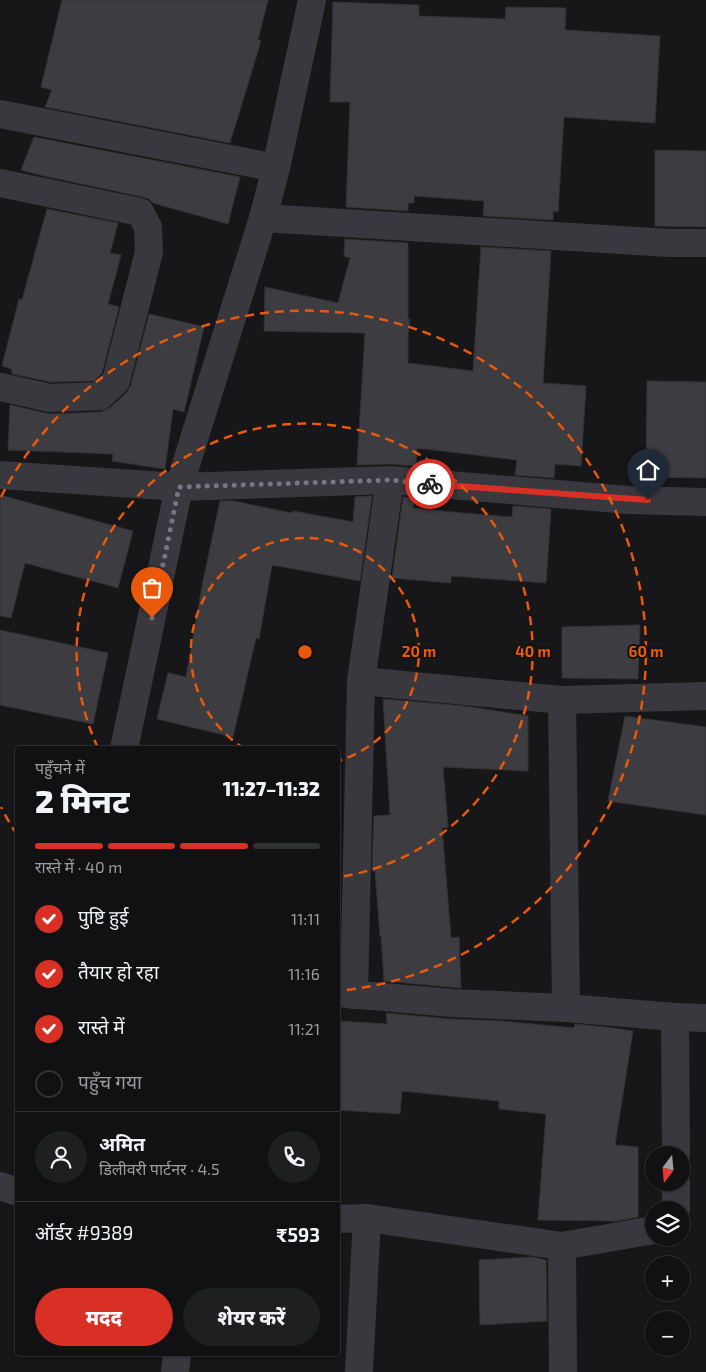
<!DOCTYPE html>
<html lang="hi">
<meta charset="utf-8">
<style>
body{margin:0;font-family:"Exo 2","Noto Sans Devanagari",sans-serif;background:#1e1f21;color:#f1f3f6;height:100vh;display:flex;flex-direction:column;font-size:19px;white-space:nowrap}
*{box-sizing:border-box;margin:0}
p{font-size:16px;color:#9c9da0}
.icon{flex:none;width:28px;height:28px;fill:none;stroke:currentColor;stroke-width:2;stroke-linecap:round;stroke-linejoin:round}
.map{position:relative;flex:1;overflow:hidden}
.details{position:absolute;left:15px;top:746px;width:325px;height:610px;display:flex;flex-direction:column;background:#111113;border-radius:5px;box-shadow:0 1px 4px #0004,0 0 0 1px #303133}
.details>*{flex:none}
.needle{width:32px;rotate:196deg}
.fabs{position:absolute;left:645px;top:1146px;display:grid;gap:10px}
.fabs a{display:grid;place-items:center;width:45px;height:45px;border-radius:50%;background:#111113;box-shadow:0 1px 4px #0004,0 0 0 1px #303133;font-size:25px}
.pin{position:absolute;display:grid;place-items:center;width:42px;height:42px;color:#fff;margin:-51px -21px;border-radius:50% 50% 50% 0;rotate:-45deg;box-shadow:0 0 5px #0007}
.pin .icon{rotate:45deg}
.courier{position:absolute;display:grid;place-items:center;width:50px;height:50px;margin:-25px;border:4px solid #d93025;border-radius:50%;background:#fff;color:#222;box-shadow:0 1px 6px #0007}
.summary em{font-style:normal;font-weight:800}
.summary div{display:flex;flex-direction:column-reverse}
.summary{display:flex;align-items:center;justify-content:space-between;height:85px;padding:0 20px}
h1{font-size:32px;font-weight:800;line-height:38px}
.bar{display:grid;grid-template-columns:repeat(4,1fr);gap:8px 5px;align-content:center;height:60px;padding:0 20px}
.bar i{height:6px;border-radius:4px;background:#303133}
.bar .current{background:#d93025}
.bar p{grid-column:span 4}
.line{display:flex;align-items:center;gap:12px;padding:0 20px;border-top:1px solid #303133}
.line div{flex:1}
.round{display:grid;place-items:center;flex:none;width:52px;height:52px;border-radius:26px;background:#1e1f21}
ol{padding:0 20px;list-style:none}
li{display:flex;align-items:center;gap:15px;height:55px}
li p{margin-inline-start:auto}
li .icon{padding:5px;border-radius:50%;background:#d93025;color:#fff;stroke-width:4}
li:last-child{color:#9c9da0}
li i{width:28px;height:28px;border:2px solid #303133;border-radius:50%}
.action{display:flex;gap:10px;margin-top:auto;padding:10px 20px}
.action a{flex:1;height:58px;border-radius:30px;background:#d93025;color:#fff;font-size:20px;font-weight:800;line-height:58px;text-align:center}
.action a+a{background:#1e1f21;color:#f1f3f6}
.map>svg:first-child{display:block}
</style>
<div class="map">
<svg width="706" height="1372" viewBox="0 0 706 1372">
<rect width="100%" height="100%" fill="#171719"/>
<g fill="#3d3c40" stroke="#323135">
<polygon points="62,0 268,0 258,40 261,41 230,143 45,107 52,90 41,87"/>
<polygon points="333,2 419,5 419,16 505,19 506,7 566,8 565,30 660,36 655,123 564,117 558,212 553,211 553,220 483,216 484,201 414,196 414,203 408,203 408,211 346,207 350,102 330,102"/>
<polygon points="34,137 240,177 228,224 153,203 149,199 143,197 44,176 21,170"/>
<polygon points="655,150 706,151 706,227 655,226"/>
<polygon points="47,209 118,223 110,253 121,255 108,304 119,307 102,373 94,381 51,382 12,374 12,369 2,366 19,299 22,300"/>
<polygon points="345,239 408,243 408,319 410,319 408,334 408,363 473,371 481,247 551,251 543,383 586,386 581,466 555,464 554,478 515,475 517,460 417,448 416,466 390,464 357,465 365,333 264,331 265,287 338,303 350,258 344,256"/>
<polygon points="149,314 204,327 184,412 173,409 165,469 112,461 113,454 8,450 10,405 50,414 101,412 111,407 127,392 131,385"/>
<polygon points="647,381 706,382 706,478 646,477"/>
<polygon points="0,495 133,531 118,588 25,563 11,618 0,616"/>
<polygon points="372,496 360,581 272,565 259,639 256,638 233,737 157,719 168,673 186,677 203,581 220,501 234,501 292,513 293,511 353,522 355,497"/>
<polygon points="403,497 414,498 413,508 463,513 512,517 513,506 551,509 546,583 451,576 451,583 392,578"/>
<polygon points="640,625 638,679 562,678 562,627"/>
<polygon points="0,630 108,653 93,724 0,705"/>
<polygon points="383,699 465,706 528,716 528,771 443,767 448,827 442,828 451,938 459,937 461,988 384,981 381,936 380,936 375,871 372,871 374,816 390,815"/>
<polygon points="625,716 706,727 706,815 608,801"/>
<polygon points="386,1013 451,1019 502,1021 574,1028 575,1024 606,1027 633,1031 615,1145 638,1147 638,1217 617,1221 538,1220 546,1114 499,1109 499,1101 402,1091 400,1114 338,1110 338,1021 387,1024"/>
<polygon points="532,1257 546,1260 547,1321 480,1325 479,1260"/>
</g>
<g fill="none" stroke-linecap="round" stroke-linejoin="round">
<g stroke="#39383e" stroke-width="28">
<polyline points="0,114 276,168"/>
<polyline points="0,183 140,212 148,227 149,252 116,381 100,396 50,398 0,387"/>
<polyline points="263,218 669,243 706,243"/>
<polyline points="0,475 179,487 390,480 629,500 706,502"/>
<polyline points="361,681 562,700 706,696"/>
<polyline points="562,700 566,1008"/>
<polyline points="124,749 179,487 263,218 276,168 312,0"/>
<polyline points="338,993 452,1003 566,1008 675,1017 706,1018"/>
<polyline points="354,995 361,681 390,480"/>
<polyline points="675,1017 676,1155"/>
<polyline points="0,1186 18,1192"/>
<polyline points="676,1210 676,1182"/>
<polyline points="338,1219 367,1218 562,1246 654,1230"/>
<polyline points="562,1246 563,1372"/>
<polyline points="175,1372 177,1354"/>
<polyline points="359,1372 367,1218"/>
</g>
</g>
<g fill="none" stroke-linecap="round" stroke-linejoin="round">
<polyline stroke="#767780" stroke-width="5" stroke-dasharray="0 9" points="152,618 179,487 390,480 430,484"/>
<polyline stroke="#d93025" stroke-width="6" points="430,484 648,500"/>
</g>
<g fill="none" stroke="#e8590c" stroke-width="2.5" stroke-dasharray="9 6">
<path d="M245 749A114 114 0 1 1 338 761"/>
<path d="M98 748A228 228 0 1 1 339 877"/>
<path d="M17 835A341 341 0 0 1 1 807M1 497A341 341 0 1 1 338 991"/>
</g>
<circle cx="305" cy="652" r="8" fill="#e8590c" stroke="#121214" stroke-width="2.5"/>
<g font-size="15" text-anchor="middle" font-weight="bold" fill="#e8590c" stroke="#121214" stroke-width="4" stroke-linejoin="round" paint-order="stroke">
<text x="419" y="657">20 m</text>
<text x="533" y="657">40 m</text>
<text x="646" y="657">60 m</text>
</g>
</svg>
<div class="fabs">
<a><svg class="needle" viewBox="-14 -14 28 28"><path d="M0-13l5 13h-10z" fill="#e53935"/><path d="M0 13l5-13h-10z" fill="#9c9da0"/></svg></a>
<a><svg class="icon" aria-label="layers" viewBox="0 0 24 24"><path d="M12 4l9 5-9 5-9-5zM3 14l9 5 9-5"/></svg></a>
<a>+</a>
<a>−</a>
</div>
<div class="pin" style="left:152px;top:618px;background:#ea580c"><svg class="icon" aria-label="bag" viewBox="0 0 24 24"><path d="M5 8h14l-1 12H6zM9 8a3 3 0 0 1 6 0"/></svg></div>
<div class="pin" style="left:648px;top:500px;background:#1f2937"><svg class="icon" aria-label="home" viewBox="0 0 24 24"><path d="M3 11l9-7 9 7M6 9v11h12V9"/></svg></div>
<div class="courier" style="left:430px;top:484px"><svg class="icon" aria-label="bike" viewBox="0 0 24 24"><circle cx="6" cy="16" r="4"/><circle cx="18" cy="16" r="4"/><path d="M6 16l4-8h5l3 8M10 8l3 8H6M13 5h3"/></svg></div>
<section class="details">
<div class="summary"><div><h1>2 मिनट</h1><p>पहुँचने में</p></div><em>11:27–11:32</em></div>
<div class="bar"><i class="current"></i><i class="current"></i><i class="current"></i><i></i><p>रास्ते में · 40 m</p></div>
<ol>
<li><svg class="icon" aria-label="check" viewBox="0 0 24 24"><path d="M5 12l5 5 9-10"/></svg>पुष्टि हुई<p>11:11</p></li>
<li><svg class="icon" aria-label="check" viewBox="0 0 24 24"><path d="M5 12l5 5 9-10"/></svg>तैयार हो रहा<p>11:16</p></li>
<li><svg class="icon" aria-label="check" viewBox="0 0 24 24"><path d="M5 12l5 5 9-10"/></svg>रास्ते में<p>11:21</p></li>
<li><i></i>पहुँच गया</li>
</ol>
<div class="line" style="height:90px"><a class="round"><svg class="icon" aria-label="person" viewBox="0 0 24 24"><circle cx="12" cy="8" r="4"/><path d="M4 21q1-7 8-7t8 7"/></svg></a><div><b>अमित</b><p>डिलीवरी पार्टनर · 4.5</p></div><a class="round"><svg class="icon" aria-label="phone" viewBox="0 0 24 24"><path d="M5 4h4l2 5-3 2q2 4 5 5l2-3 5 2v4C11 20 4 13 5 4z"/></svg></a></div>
<div class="line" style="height:65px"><div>ऑर्डर #9389</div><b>₹593</b></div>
<div class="action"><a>मदद</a><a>शेयर करें</a></div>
</section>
</div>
